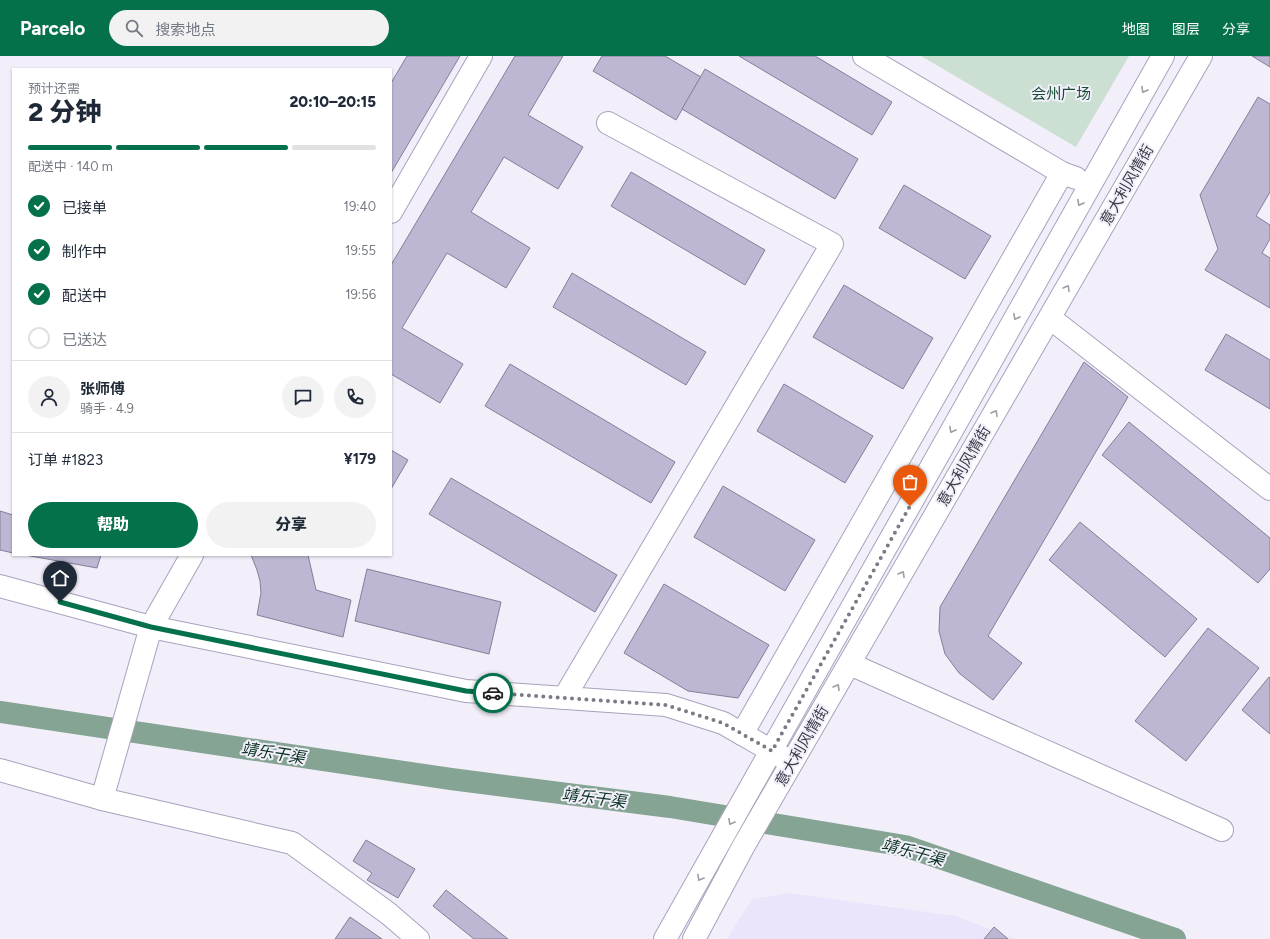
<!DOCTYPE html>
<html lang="zh">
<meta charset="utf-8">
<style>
body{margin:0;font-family:Figtree,"Noto Sans SC",sans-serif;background:#f2f2f3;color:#1f2937;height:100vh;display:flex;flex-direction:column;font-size:15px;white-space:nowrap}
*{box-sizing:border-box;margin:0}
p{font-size:13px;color:#747a83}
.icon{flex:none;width:22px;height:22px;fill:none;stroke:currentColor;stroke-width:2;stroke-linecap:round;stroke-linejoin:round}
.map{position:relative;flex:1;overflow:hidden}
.side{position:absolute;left:12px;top:12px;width:380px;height:488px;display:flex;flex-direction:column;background:#fff;border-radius:0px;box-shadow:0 1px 3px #0004}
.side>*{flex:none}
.pin{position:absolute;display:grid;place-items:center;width:34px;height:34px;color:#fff;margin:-41px -17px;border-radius:50% 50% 50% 0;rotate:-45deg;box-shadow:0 0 4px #0007}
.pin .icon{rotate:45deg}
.courier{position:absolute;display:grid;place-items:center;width:40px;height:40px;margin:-20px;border:3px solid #04714a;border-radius:50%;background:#fff;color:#222;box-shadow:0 1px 5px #0007}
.headline em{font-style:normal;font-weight:800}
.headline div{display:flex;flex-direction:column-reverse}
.headline{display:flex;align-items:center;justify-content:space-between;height:68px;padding:0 16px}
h1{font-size:26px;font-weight:800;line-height:30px}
.bar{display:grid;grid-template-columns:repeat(4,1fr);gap:6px 4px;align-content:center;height:48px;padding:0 16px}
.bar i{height:5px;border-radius:3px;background:#e0e1e3}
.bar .current{background:#04714a}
.bar p{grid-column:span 4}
.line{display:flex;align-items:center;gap:10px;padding:0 16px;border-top:1px solid #e0e1e3}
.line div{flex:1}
.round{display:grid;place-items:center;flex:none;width:42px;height:42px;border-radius:21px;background:#f2f2f3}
ol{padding:0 16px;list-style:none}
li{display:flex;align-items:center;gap:12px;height:44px}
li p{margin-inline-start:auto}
li .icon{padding:4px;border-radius:50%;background:#04714a;color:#fff;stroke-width:4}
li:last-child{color:#747a83}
li i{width:22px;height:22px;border:2px solid #e0e1e3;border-radius:50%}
.action{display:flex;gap:8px;margin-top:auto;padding:8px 16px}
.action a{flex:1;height:46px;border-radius:24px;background:#04714a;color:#fff;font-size:16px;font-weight:800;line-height:46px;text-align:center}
.action a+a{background:#f2f2f3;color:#1f2937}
header{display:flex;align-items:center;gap:24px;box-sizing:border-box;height:56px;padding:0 20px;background:#04714a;color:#fff}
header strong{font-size:19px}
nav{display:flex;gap:22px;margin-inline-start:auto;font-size:14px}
.search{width:280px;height:36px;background:#f2f2f3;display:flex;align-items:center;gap:10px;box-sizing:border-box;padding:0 14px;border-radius:22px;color:#747a83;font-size:15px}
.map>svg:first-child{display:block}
</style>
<header>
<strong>Parcelo</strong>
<div class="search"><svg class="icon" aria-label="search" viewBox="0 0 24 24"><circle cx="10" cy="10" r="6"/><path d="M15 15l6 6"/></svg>搜索地点</div>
<nav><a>地图</a><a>图层</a><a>分享</a></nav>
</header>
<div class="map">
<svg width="1270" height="883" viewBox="0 0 1270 883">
<rect width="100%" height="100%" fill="#f2effb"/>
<polygon fill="#eae5fb" points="789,837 956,860 1016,883 727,883 752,843"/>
<polygon fill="#cbdfd3" points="921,0 1129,0 1076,91"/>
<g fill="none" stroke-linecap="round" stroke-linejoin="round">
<polyline stroke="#86a493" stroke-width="22" points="0,656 451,723 670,751 905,790 1175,883"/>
</g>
<g fill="#beb7d4" stroke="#847e97">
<polygon points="407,0 460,0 391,117 391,27"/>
<polygon points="515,0 563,0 528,59 583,91 558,133 504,101 471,156 530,192 506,232 447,197 402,272 463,308 440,347 391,318 391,209"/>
<polygon points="602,0 665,0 701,21 676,64 593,15"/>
<polygon points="739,0 815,0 892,46 872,79"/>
<polygon points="1252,0 1270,0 1270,11"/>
<polygon points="705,13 858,103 835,143 682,53"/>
<polygon points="1258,41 1270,48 1270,136 1256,160 1270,169 1270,183 1262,197 1270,202 1270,252 1205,214 1218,193 1200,139"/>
<polygon points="631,116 765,194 745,229 611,150"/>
<polygon points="904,129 991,180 965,223 879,172"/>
<polygon points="572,217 706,296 686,329 553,251"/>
<polygon points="844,229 933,282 903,333 813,281"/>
<polygon points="1226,278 1270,304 1270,353 1205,314"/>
<polygon points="1084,306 1128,341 988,580 1022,607 993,644 959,617 945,598 939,575 940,551"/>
<polygon points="510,308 675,406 651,447 485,350"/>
<polygon points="784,328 873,380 845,427 757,375"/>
<polygon points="1129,366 1270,482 1270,513 1258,527 1102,399"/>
<polygon points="391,394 408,404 391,433"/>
<polygon points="451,422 617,519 595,556 429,458"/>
<polygon points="723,430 815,484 785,535 694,481"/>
<polygon points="0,455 13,459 13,497 0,494"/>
<polygon points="1080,466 1197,563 1165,601 1049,504"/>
<polygon points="25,499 101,499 97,512"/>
<polygon points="251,499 308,499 316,534 351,544 343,581 257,559 261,537 260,525 257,514"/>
<polygon points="367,513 501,546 489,598 355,565"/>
<polygon points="664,528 769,589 738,642 688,635 624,597"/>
<polygon points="1208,572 1259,612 1186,705 1135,665"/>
<polygon points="1269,621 1270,622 1270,678 1242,654"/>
<polygon points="366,784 415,813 398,842 367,824 372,817 353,805"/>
<polygon points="446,834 508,883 474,883 433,850"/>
<polygon points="350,861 382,883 335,883"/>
<polygon points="994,871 1008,883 984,883"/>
</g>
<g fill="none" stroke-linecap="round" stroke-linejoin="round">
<g stroke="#a8a2bc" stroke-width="24">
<g id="minor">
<polyline points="864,0 1062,117 1076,122"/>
<polyline points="391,156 481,0"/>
<polyline points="1050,262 1270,433"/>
<polyline points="0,530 151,571 466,635 666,649 723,667 784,702"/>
<polyline points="850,608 1222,774"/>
<polyline points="564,642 832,188 608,67"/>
<polyline points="742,678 1062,117"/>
<polyline points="0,714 102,743 292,787 389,858 418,883"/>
<polyline points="102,743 151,571 192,499"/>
<polyline points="665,883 1163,0"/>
<polyline points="694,883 743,791 1201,0"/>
</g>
</g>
<use href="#minor" stroke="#fff" stroke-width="22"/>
</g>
<defs><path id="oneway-chevron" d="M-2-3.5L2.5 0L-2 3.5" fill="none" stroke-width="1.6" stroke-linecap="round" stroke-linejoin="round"/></defs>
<g stroke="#9e9da2">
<use href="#oneway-chevron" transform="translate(1144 34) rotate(119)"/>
<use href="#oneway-chevron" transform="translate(1080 147) rotate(119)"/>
<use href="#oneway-chevron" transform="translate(1067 232) rotate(-60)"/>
<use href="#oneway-chevron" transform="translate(1016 261) rotate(119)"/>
<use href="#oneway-chevron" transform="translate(995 357) rotate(-60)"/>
<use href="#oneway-chevron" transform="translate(952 374) rotate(119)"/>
<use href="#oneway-chevron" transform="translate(902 518) rotate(-60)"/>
<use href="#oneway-chevron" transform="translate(837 631) rotate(-60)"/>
<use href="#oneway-chevron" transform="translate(731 766) rotate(119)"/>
<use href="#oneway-chevron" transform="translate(700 822) rotate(119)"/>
</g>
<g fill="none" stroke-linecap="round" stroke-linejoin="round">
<polyline stroke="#7c7a85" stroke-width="4" stroke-dasharray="0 7.2" points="493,637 666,649 723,667 772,695 910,450"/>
<polyline stroke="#04714a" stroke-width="5" points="60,546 151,571 466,635 493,637"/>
</g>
<g text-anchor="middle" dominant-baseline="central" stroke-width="4" stroke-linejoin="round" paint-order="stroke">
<g font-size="15" fill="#154c34" stroke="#f2effb">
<text x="1061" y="38">会州广场</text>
</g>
<g font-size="15" fill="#3d3b46" stroke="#f2effb">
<text transform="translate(1127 129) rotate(-60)">意大利风情街</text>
<text transform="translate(964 410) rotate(-60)">意大利风情街</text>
<text transform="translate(802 690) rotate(-60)">意大利风情街</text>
</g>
<g font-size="16" font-style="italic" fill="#073220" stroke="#f2effb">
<text transform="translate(273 697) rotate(9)">靖乐干渠</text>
<text transform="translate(594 742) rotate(7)">靖乐干渠</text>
<text transform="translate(913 796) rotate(15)">靖乐干渠</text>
</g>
</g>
</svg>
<div class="pin" style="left:910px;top:450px;background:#ea580c"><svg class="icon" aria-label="bag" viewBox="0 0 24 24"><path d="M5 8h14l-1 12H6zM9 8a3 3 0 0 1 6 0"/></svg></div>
<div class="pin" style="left:60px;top:546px;background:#1f2937"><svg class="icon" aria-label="home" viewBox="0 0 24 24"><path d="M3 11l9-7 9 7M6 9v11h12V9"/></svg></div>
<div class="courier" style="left:493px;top:637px"><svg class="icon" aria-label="car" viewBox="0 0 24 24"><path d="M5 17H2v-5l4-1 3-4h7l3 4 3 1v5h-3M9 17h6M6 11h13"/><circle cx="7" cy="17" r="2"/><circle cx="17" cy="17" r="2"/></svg></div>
<section class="side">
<div class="headline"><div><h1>2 分钟</h1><p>预计还需</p></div><em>20:10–20:15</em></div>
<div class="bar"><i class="current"></i><i class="current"></i><i class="current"></i><i></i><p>配送中 · 140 m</p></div>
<ol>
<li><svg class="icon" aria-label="check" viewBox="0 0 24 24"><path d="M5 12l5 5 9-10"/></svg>已接单<p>19:40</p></li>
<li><svg class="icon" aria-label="check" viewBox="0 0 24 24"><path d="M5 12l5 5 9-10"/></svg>制作中<p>19:55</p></li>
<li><svg class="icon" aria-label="check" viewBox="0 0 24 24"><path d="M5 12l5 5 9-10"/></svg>配送中<p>19:56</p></li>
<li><i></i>已送达</li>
</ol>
<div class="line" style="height:72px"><a class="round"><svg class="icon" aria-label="person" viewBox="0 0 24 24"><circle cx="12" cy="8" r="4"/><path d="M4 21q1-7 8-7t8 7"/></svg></a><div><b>张师傅</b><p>骑手 · 4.9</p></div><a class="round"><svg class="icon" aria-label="chat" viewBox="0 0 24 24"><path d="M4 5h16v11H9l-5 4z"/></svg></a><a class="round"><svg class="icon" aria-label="phone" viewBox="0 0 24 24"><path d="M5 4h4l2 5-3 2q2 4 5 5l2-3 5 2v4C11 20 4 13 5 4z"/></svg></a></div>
<div class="line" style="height:52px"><div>订单 #1823</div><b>¥179</b></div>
<div class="action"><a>帮助</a><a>分享</a></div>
</section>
</div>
